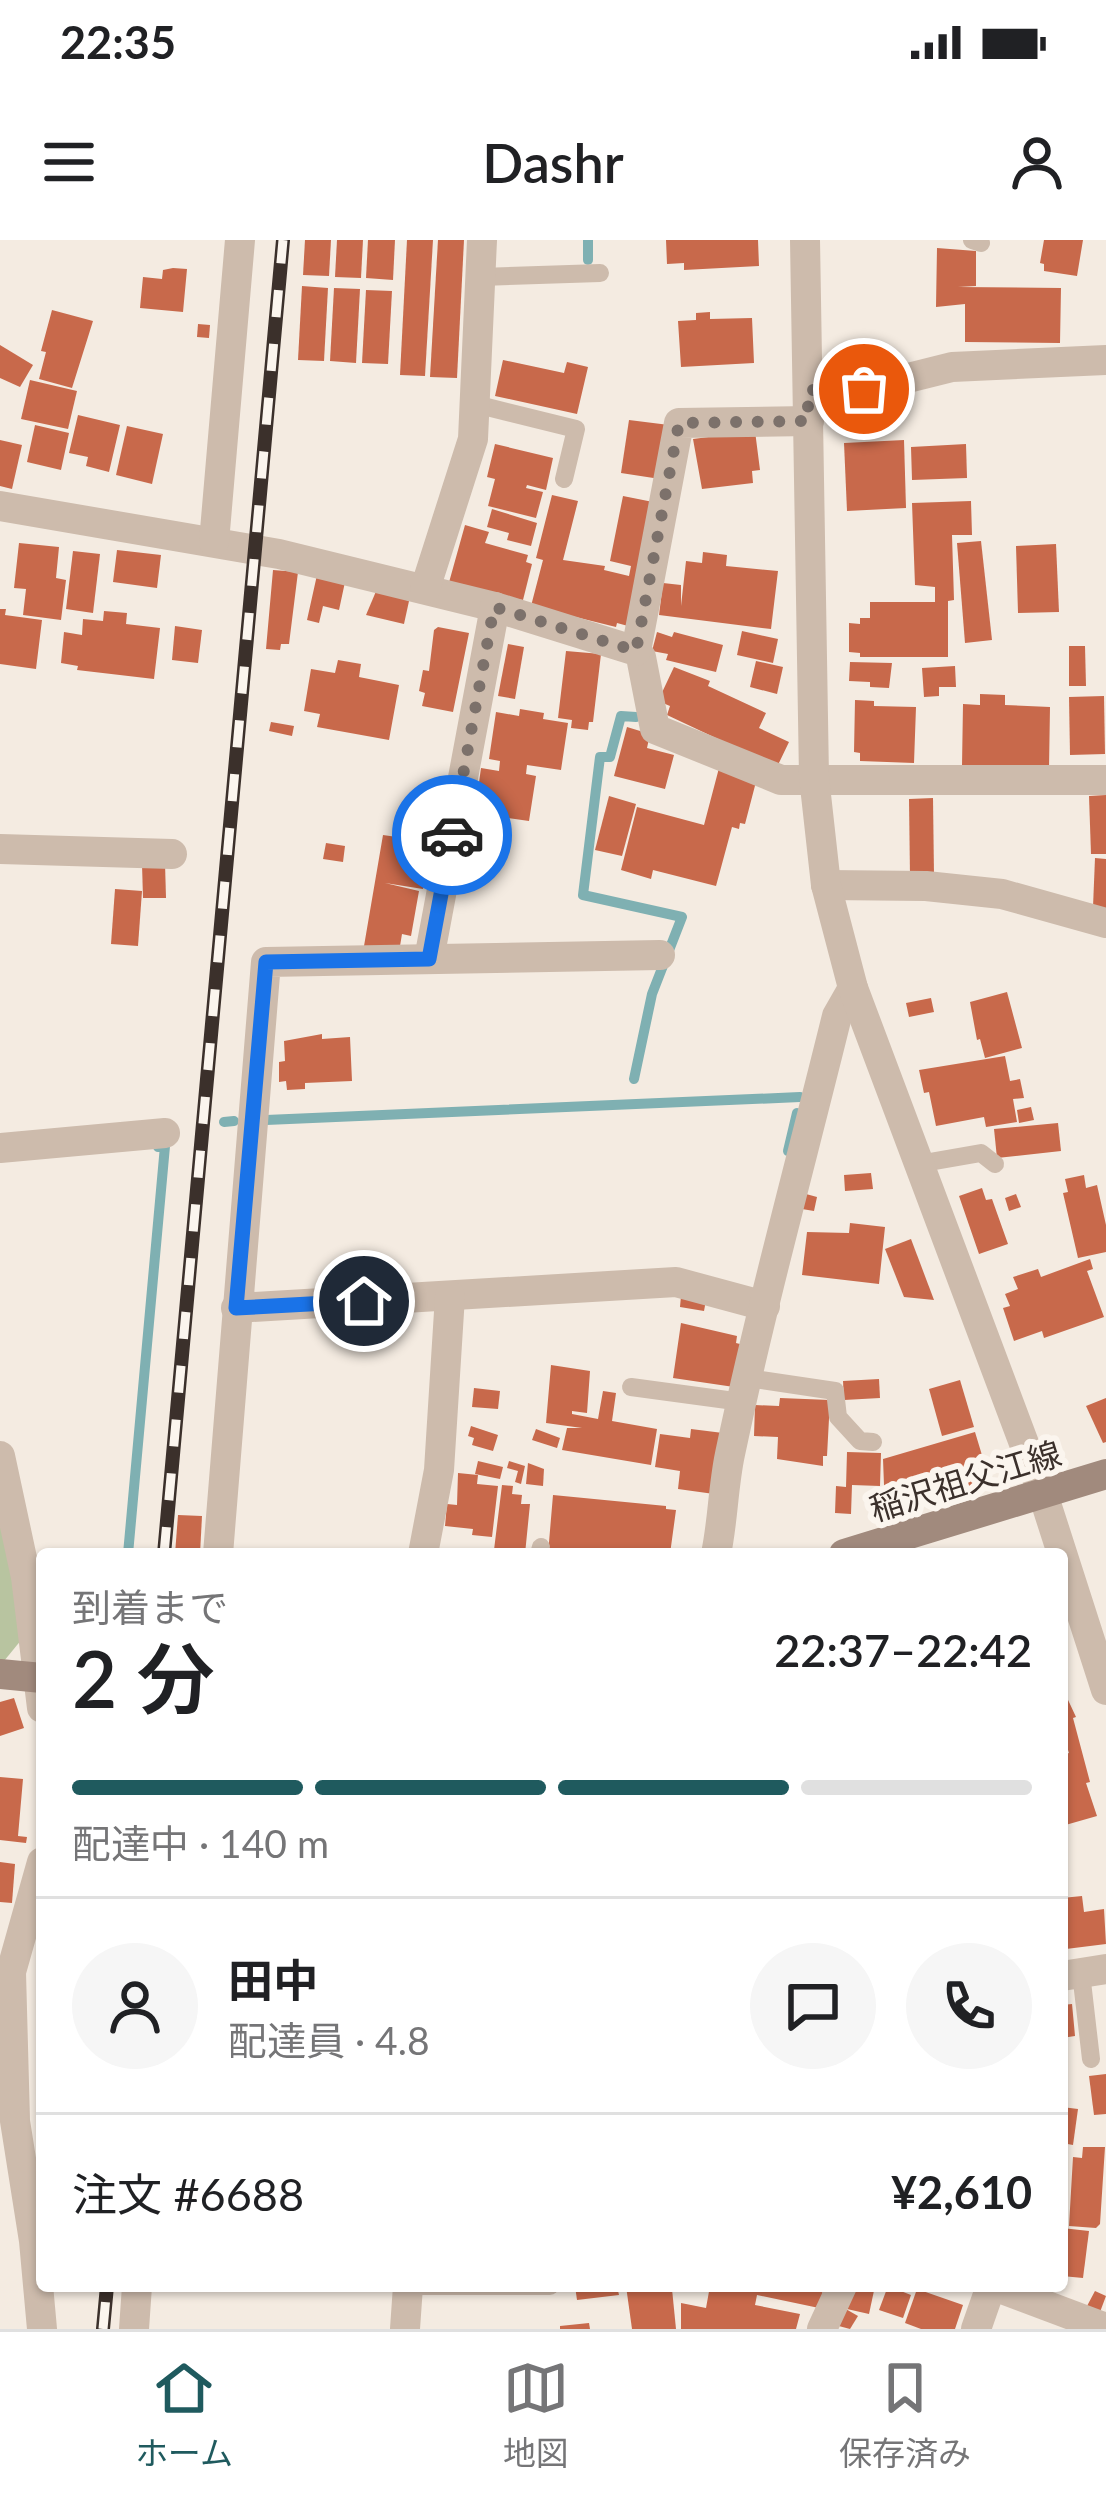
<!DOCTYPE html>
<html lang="ja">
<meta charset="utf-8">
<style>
body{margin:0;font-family:Lato,"Noto Sans JP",sans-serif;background:#f6f6f6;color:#202124;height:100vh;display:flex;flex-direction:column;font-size:45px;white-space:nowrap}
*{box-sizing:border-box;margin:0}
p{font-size:39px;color:#757577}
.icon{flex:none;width:66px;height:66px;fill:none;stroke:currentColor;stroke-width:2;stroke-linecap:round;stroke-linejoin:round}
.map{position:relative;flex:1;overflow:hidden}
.details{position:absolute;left:36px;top:1308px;width:1032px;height:744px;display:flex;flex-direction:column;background:#fff;border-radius:12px;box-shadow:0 3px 9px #0004}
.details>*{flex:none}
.pin{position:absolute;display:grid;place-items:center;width:102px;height:102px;color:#fff;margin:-51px;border:6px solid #fff;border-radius:50%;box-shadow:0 3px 12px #0007}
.courier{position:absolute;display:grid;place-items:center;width:120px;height:120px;margin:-60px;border:9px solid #1a73e8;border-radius:50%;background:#fff;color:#222;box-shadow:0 3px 15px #0007}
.overview em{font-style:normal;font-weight:600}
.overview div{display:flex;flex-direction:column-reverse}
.overview{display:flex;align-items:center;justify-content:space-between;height:204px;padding:0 36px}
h1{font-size:78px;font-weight:600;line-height:90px}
.bar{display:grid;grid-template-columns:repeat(4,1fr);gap:18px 12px;align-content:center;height:144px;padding:0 36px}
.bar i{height:15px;border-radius:9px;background:#e0e0e0}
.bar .current{background:#1f5a5e}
.bar p{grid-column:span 4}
.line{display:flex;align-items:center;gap:30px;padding:0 36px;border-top:3px solid #e0e0e0}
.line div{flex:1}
.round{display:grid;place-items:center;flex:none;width:126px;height:126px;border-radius:63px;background:#f6f6f6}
.status{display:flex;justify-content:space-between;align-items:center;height:84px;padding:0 60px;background:#fff;direction:ltr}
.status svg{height:33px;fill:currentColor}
header{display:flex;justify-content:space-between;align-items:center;height:156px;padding:0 36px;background:#fff;font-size:54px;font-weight:600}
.menu{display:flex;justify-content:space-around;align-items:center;height:168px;border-top:3px solid #e0e0e0;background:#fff;font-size:33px;color:#757577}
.menu a{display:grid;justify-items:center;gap:6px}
.menu .current{color:#1f5a5e}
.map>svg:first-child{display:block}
</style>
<div class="status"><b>22:35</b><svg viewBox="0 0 49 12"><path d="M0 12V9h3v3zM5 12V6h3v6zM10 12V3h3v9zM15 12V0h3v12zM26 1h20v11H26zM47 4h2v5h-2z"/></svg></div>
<header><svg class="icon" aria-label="menu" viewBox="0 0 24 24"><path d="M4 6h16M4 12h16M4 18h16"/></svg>Dashr<svg class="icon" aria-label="person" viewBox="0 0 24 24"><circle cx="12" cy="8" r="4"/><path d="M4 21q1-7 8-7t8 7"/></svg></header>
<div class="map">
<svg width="1106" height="2089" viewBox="0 0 1106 2089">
<rect width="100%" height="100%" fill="#f4ebe1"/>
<polygon fill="#b8c4a0" points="0,1269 22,1399 4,1421 0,1421"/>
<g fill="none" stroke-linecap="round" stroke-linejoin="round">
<g stroke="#7fb0b2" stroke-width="10">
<polyline points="588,0 588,20"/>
<polyline points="634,839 652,754 682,677 583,655 600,517 610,517 621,476 636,477"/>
<polyline points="266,880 800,857"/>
<polyline points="224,882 234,881"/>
<polyline points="788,911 797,873"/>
<polyline points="128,1314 165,906 158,907"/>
</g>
</g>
<g fill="#c8694b">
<polygon points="305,0 331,0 329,36 303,35"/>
<polygon points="337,0 363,0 361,38 335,37"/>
<polygon points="368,0 395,0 393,40 366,38"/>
<polygon points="407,0 433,0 425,136 400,135"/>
<polygon points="438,0 464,0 457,138 430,137"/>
<polygon points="666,0 758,0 759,26 684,30 684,23 667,24"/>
<polygon points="1044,0 1083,0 1077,36 1044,31 1044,24 1040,23"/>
<polygon points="937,8 976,11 976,46 958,47 1061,48 1060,103 965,102 965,64 936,67"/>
<polygon points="173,28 187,29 183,72 140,68 143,37 162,39 163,30"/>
<polygon points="302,46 328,48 324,121 298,120"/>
<polygon points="334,48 360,49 356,123 330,121"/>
<polygon points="366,50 392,51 388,124 362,123"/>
<polygon points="52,70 93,81 72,148 39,139 46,112 41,111"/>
<polygon points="710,72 710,79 752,78 754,123 681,127 678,81 696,80 696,73"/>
<polygon points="198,84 210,85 209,98 197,97"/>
<polygon points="0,105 33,125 20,147 0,138"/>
<polygon points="503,120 564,133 567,122 588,127 577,174 495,156"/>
<polygon points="30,140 77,151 68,189 21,179"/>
<polygon points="78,175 120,185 109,232 86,226 88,217 69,213"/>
<polygon points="629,180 669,185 660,239 621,233"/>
<polygon points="35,185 69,193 61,230 27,222"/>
<polygon points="127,186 163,194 152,244 116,235"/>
<polygon points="755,191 760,230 752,231 753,243 702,249 693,199"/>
<polygon points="0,200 22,205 12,249 0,246"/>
<polygon points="904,200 906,268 847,271 844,203"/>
<polygon points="495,204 553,218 546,250 527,245 526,248 543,252 536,278 488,266 495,239 487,237"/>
<polygon points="966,204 967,238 912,240 911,207"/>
<polygon points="552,255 578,261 563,320 605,326 604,330 629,336 631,326 610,321 623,256 653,262 628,386 617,383 616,387 531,366 543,320 536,318"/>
<polygon points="971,261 972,295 952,295 954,360 948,361 948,417 860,417 860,413 849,412 849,383 860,384 860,378 870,378 870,362 935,362 935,347 915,345 912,263"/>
<polygon points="492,269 537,283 531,306 507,300 509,293 487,287"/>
<polygon points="465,285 489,292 485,303 528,315 526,322 532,324 523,360 448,346"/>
<polygon points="981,301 992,400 965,403 957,303"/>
<polygon points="19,303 59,307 56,338 66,340 61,380 23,375 26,349 14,348"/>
<polygon points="1056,304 1059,372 1018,373 1016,306"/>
<polygon points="117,310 161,315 157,348 113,342"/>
<polygon points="73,311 100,314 93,373 66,369"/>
<polygon points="703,312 727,315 726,326 778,331 771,389 659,375 663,343 681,345 681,366 686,321 702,323"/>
<polygon points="273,330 298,332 289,404 281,404 280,410 266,409"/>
<polygon points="317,335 345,342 339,370 323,366 319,383 307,380"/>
<polygon points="377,349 409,361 404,384 366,375"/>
<polygon points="0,369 6,369 5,375 42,380 36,429 0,424"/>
<polygon points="104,371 127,373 126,384 160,388 154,439 77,430 78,426 61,423 64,392 82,395 83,379 103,381"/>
<polygon points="175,386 202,390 198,423 172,420"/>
<polygon points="438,387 469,393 453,472 422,466 425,453 419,451 423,430 429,431 434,390"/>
<polygon points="742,391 778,399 773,423 737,415"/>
<polygon points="657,392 672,397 674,392 723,405 716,432 666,420 668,414 652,411"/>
<polygon points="508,404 524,407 515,459 498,456"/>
<polygon points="1069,406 1085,406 1086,446 1069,446"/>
<polygon points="566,411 601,414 593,482 589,482 588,490 571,488 572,480 558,478"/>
<polygon points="338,420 361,424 359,437 399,445 389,500 317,487 320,474 304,471 311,429 335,433"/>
<polygon points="756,421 783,427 777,454 750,447"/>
<polygon points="850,422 892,423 889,448 870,447 870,442 849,441"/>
<polygon points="955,426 956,447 939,447 939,456 924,457 922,428"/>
<polygon points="674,427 710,441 708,446 766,473 759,488 789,502 777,527 667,475 670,466 658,461"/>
<polygon points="980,454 1005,455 1005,465 1050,467 1049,529 962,526 963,464 980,465"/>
<polygon points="1104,456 1105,514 1070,515 1069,457"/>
<polygon points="855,460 874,461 874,466 916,467 914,523 860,521 860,513 854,512"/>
<polygon points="520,469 544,473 543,479 568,483 561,530 527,525 526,534 536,536 529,581 481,574 482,565 476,564 481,528 499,531 500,521 489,519 496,472 519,476"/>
<polygon points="271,482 294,486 292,496 269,491"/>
<polygon points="627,487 650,494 647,508 674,515 665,549 614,536"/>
<polygon points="719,528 757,538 745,584 740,583 739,589 732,587 716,646 653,630 651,639 621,630 637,567 704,585"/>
<polygon points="1106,555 1106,614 1091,614 1089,556"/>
<polygon points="609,556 636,564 622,616 595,610"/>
<polygon points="933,558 934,636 910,637 909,559"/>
<polygon points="473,577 500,580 497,598 470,595"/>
<polygon points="383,595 431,602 423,649 385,643 419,651 411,696 402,694 400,706 364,706"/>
<polygon points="326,603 345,606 343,622 323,619"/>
<polygon points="1095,618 1106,619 1106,673 1093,667"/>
<polygon points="165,623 166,658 143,658 142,624"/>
<polygon points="115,649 142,651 138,706 111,704"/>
<polygon points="1007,752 1022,808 985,818 980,799 977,800 970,762"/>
<polygon points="931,758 934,772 909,777 906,763"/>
<polygon points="322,794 322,799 350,797 352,841 305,843 305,849 287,850 286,841 279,842 279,822 285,821 284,801"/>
<polygon points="1005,816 1010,841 1020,839 1024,858 1013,859 1017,882 986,887 984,877 936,886 929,852 924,853 919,830"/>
<polygon points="1031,867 1034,880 1019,883 1017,870"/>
<polygon points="1058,883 1061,911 997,918 994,889"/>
<polygon points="871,933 873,949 845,951 844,935"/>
<polygon points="1084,935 1086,948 1097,945 1106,985 1106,1012 1078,1018 1063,953 1068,952 1065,939"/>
<polygon points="982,948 986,960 992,959 1008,1004 979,1014 959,956"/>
<polygon points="806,954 817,957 814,971 802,969"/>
<polygon points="1016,954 1021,967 1009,971 1005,958"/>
<polygon points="850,983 885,987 879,1044 802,1035 807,992 849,993"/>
<polygon points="911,999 934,1060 904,1057 885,1009"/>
<polygon points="1090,1019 1093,1029 1087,1031 1104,1077 1044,1098 1042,1091 1014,1101 1003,1068 1010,1066 1005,1054 1018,1049 1013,1037 1038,1029 1041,1037"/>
<polygon points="681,1056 706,1060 704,1071 680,1067"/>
<polygon points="681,1083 737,1096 736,1103 740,1104 734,1147 673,1138"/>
<polygon points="551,1125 590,1131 587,1173 572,1171 572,1174 598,1179 603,1151 616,1153 612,1181 657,1189 651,1225 562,1210 567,1188 582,1188 546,1183"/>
<polygon points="879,1139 880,1158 844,1160 843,1141"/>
<polygon points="960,1140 974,1187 942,1196 929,1149"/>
<polygon points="474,1148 500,1151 498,1169 472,1167"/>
<polygon points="780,1158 830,1160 827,1216 823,1216 823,1226 777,1219 778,1197 754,1196 755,1165 779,1166"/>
<polygon points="1106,1158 1106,1202 1103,1203 1086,1166"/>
<polygon points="471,1186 498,1195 493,1211 472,1205 474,1198 468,1196"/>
<polygon points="536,1189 560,1198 557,1208 532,1200"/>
<polygon points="691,1189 723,1193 714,1254 678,1249 680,1231 655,1227 660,1194 690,1198"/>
<polygon points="975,1192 991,1245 918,1266 919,1270 894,1278 884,1245 883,1219"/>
<polygon points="847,1212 881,1213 880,1246 852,1245 851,1274 835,1273 836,1246 846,1247"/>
<polygon points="478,1221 503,1227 500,1239 475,1234"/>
<polygon points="509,1221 525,1226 521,1244 515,1242 518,1231 507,1228"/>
<polygon points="528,1223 544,1229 543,1246 526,1244"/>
<polygon points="458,1233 478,1235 477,1244 498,1246 492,1297 472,1295 473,1289 445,1286 447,1264 457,1265"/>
<polygon points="502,1245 513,1246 512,1254 522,1255 521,1264 530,1264 525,1314 494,1310"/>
<polygon points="553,1255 666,1266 666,1269 676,1270 670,1314 548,1314"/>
<polygon points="178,1275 202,1276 200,1314 175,1314"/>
<polygon points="1062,1447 1076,1477 1073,1478 1090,1542 1086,1543 1097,1576 1062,1586 1062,1515 1069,1513 1062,1491"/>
<polygon points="14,1458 24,1488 0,1496 0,1462"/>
<polygon points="0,1537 23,1539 18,1596 27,1597 26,1603 0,1600"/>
<polygon points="0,1622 15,1624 12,1663 0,1662"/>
<polygon points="1082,1656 1084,1672 1104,1669 1106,1704 1066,1709 1062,1658"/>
<polygon points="1072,1764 1075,1796 1062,1798 1062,1765"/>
<polygon points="1106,1834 1106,1874 1094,1875 1089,1836"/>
<polygon points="1062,1867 1078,1869 1073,1905 1062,1903"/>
<polygon points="1083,1907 1105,1907 1100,1984 1096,1988 1069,1986 1073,1917 1082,1918"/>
<polygon points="1062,1988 1089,1991 1083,2038 1062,2036"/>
<polygon points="575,2046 617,2046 619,2055 577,2060"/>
<polygon points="626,2046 672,2049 676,2089 632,2089"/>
<polygon points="710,2046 824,2046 819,2068 757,2055 755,2065 800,2074 796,2089 681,2089 681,2063 706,2068"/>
<polygon points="852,2046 875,2046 869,2074 847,2069"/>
<polygon points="888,2046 911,2055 903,2078 879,2070"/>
<polygon points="917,2049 963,2065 955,2089 921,2089 905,2083"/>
<polygon points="1095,2051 1106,2056 1100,2072 1087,2066"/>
<polygon points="844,2068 858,2076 850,2089 835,2085"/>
<polygon points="589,2083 590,2089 560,2089 560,2086"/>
</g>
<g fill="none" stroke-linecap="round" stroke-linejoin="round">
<g stroke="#cdbbac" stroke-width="18">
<polyline points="972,0 981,3"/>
<polyline points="481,37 600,33"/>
<polyline points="475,164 576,189 564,239"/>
<polyline points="918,924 981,913 995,924"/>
<polyline points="748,1138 835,1151 838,1177 860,1201 873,1202"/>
<polyline points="631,1147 742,1162"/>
<polyline points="539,1314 541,1307"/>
<polyline points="1081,1733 1091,1819"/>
<polyline points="408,2046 550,2046"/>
</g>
<g stroke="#cdbbac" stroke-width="30">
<polyline points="808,150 864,149 952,127 1106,120"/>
<polyline points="0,266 279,314 495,367 636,411 641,417 655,489 781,540 1106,540"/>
<polyline points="214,302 240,0"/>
<polyline points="425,349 473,199 482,0"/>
<polyline points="636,411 679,183 809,181"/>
<polyline points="0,609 172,614"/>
<polyline points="826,645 926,646 1002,654 1106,683"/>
<polyline points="429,719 495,367"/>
<polyline points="0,908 165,893"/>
<polyline points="236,1068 676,1042 765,1066"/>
<polyline points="0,1216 26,1337 42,1468"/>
<polyline points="218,1314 266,722 660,715"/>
<polyline points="423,1314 439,1230 450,1056"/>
<path d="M716,1314C723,1281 723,1247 730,1214C761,1067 801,922 837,776L853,748"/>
<polyline points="1062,1736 1106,1729"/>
<polyline points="994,2046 1106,2088"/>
<polyline points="42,2089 34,2001 15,1881 11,1732 42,1622"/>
<polyline points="134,2089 137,2046"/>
<polyline points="405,2089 408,2046"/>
<polyline points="822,2089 842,2046"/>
<polyline points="976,2089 991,2046"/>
</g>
<polyline stroke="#cdbbac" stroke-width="30" points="805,0 814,537 826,645 853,748 1043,1254 1106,1450"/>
<g stroke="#a18a7d" stroke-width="30">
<polyline points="844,1314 1106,1234"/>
<polyline points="0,1434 42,1438"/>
</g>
<g stroke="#3b302b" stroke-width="14">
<g id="rail">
<polyline points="164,1314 283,0"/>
<polyline points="103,2089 107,2046"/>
</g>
</g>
<use href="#rail" stroke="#fbf5ee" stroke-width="9" stroke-dasharray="27" stroke-linecap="butt"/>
</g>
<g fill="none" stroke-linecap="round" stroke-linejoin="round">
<polyline stroke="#7c716b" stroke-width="12" stroke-dasharray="0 21.6" points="452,595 494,367 636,411 679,183 808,181 808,150 864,149"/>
<polyline stroke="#1a73e8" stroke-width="15" points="364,1061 236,1068 266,722 429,719 452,595"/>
</g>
<g text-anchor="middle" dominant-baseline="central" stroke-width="12" stroke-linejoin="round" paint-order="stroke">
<g font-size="33" fill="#3b302b" stroke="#fbf5ee">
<text transform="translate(965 1240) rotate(-17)">稲沢祖父江線</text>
</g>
</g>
</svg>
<div class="pin" style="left:864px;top:149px;background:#ea580c"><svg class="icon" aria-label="bag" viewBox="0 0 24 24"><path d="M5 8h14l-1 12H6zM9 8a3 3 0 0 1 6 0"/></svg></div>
<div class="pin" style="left:364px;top:1061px;background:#1f2937"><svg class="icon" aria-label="home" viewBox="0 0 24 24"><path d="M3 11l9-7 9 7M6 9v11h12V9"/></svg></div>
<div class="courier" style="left:452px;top:595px"><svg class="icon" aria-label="car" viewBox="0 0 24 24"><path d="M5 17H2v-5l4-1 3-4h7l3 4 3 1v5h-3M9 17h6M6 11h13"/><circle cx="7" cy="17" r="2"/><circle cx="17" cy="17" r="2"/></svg></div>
<section class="details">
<div class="overview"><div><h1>2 分</h1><p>到着まで</p></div><em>22:37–22:42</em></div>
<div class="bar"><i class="current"></i><i class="current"></i><i class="current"></i><i></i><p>配達中 · 140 m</p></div>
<div class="line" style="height:216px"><a class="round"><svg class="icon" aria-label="person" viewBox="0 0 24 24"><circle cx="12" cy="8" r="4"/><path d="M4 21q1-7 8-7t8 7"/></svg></a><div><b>田中</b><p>配達員 · 4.8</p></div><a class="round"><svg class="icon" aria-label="chat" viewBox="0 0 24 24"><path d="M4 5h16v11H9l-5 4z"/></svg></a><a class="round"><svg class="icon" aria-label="phone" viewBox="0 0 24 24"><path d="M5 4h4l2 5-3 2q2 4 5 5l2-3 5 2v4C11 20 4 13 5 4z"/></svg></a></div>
<div class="line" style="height:156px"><div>注文 #6688</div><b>¥2,610</b></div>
</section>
</div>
<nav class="menu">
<a class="current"><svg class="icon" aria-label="home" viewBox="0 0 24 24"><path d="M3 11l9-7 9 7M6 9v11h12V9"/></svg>ホーム</a>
<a><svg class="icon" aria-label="map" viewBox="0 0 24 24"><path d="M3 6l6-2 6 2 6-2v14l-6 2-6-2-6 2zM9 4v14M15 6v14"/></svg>地図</a>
<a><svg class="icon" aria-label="saved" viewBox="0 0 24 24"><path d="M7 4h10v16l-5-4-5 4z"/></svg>保存済み</a>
</nav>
